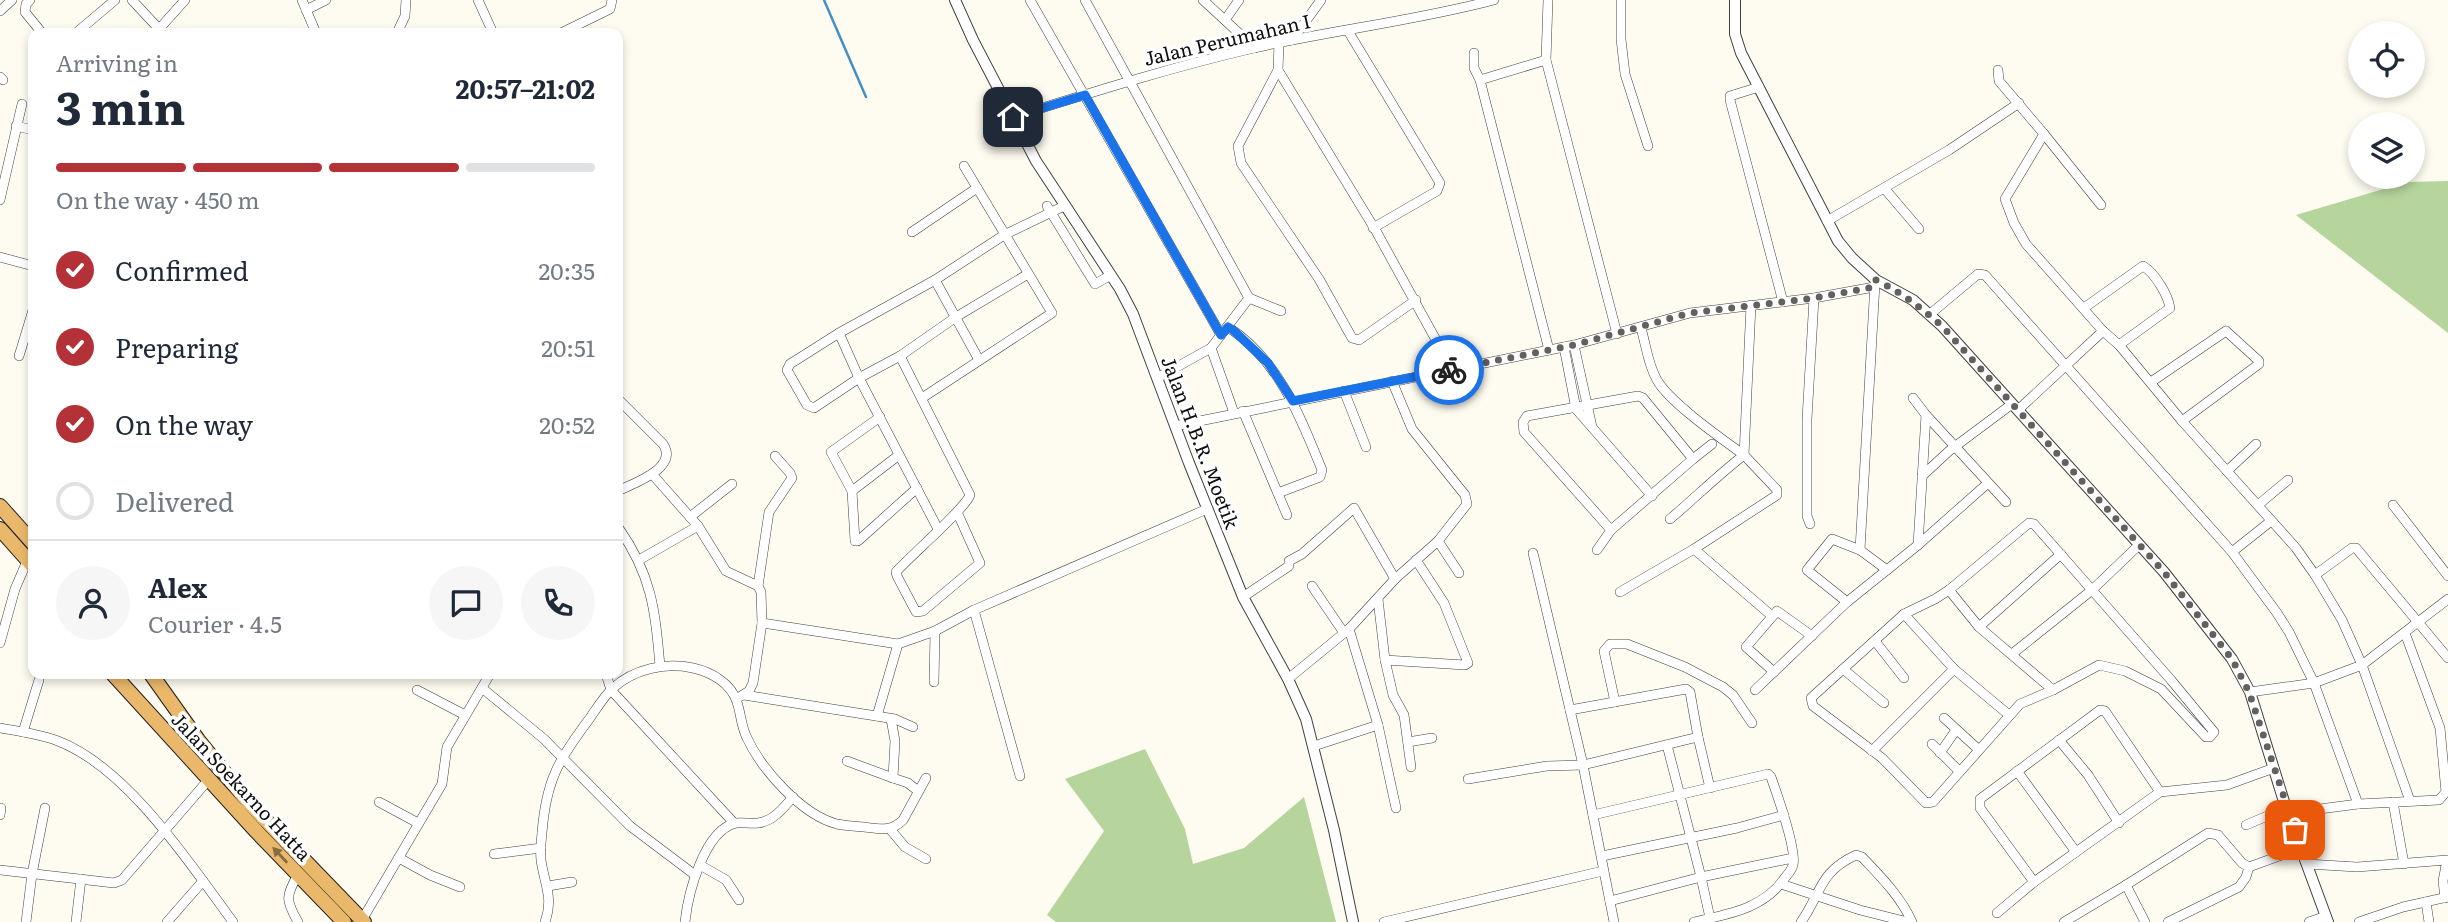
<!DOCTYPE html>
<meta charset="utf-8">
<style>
body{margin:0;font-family:Literata,serif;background:#f6f6f7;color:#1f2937;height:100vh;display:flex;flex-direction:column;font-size:26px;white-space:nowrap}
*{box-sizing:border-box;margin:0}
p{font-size:23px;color:#747a83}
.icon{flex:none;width:38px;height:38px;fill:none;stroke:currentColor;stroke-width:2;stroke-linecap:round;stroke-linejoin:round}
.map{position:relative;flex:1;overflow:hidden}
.sheet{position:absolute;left:28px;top:28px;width:595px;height:651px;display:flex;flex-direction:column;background:#fff;border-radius:14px;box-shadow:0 4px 10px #0003}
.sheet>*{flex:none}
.fabs{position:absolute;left:2348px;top:21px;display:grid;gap:14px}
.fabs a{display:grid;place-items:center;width:77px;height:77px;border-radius:50%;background:#fff;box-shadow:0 4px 10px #0003;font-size:35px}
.pin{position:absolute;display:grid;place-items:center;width:60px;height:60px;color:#fff;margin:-30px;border-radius:14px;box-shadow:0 4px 10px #0006}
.courier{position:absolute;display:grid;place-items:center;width:70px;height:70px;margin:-35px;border:5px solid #1a73e8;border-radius:50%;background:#fff;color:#222;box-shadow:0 2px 9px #0007}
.head em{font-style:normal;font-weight:700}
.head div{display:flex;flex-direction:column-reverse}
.head{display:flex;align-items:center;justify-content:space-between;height:119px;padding:0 28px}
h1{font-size:46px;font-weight:700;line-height:52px}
.bar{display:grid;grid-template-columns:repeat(4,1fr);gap:10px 7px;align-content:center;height:84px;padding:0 28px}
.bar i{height:9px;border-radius:5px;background:#e0e1e3}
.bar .selected{background:#b33137}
.bar p{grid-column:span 4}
.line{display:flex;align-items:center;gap:18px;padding:0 28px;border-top:2px solid #e0e1e3}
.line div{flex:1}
.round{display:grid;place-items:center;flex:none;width:74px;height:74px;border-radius:37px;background:#f6f6f7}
ol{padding:0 28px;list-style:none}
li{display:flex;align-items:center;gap:21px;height:77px}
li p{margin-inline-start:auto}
li .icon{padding:7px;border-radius:50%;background:#b33137;color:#fff;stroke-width:4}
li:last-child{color:#747a83}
li i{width:38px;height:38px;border:4px solid #e0e1e3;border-radius:50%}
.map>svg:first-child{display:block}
</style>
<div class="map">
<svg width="2448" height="922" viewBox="0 0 2448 922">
<rect width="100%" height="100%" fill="#fefbf0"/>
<g fill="#b6d59c">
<polygon points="2448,181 2448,333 2296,215 2407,182"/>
<polygon points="1145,749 1185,829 1193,864 1244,848 1304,797 1336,922 1056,922 1047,915 1104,831 1065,779"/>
</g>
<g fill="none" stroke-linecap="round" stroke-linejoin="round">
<polyline stroke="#4590c2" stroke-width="2.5" points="824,0 866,97"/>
<g stroke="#414141" stroke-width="10">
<g id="minor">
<polyline points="30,0 26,4 25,12 42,33"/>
<polyline points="132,0 159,29 185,0"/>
<polyline points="302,0 316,33"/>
<polyline points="478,0 493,33"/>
<polyline points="1030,0 1221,335"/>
<polyline points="1085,0 1249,298 1211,348 1157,378"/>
<polyline points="1203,0 1255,48"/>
<polyline points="1548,0 1546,60 1617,334"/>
<polyline points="1621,0 1621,39 1625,74 1648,146"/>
<polyline points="306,10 326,0"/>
<polyline points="0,11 12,0"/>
<polyline points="1225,20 1239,0"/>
<polyline points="1348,31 1440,183 1437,191 1373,228"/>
<polyline points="76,33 115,0"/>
<polyline points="397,33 405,16 406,0"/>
<polyline points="561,33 610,9 612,0"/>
<polyline points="1292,40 1321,0"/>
<polyline points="1279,43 1278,70 1238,146 1241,163 1319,279 1352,338 1359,340 1416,300"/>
<polyline points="1474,53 1474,68 1480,80"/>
<polyline points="1546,60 1480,80 1549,350"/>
<polyline points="1278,70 1376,231 1452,369"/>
<polyline points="1998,70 1999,81 2044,134 2005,199 2014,223 2026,244 2103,331 2119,345 2182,421 2296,548 2315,575 2342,620 2362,665 2410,801"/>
<polyline points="0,77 3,80"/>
<polyline points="1759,87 1730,96 1730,100 1783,302"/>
<path d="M1013,117C1093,92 1172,67 1254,48C1333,30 1415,21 1494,0"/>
<polyline points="16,126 33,130"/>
<polyline points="2044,134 2101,205"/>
<polyline points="1884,188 1919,229"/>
<polyline points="0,200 22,104"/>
<polyline points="1047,206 1095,284 1111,275"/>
<polyline points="1827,221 1949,150 2019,103"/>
<polyline points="912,232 977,188"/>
<polyline points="0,257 33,266"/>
<polyline points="1028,274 956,317 900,356 859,378 814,408 807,405 787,370 790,364 839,333 935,280 1004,235 1064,206"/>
<polyline points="935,280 979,360"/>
<polyline points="1249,298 1281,311"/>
<path d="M2084,308L2143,266C2155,273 2168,295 2170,308L2119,345"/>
<polyline points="1929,315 1978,274 1985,275 2232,552 2277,613 2289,632 2314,683 2358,804"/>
<path d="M1228,327C1279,360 1300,416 1322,470L1320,477L1278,493"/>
<path d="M1641,328C1646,345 1648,365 1657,380C1669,402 1722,439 1744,455C1718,475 1695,498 1670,519"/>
<polyline points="839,333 859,378 938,529"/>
<polyline points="1574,345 1592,427"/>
<polyline points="1564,347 1576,409 1652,496"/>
<polyline points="1211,348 1234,413"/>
<polyline points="19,356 33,310"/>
<path d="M900,356L970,495C965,509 910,556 896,572L897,576L916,612L923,611L980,563L957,512"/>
<polyline points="2151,382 2226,331 2259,361 2259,364 2182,421"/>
<polyline points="1344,391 1366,447"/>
<polyline points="922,398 1052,313 964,166"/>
<polyline points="1913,398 1926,415 2006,502"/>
<path d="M618,399L663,444C679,468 634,483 618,491"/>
<polyline points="2018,410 2103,331"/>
<polyline points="1243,411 1287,515"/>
<polyline points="880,417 831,452 852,491 855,541 858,541 917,488"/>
<polyline points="1175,426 1574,345 1690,313 1814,298 1874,287"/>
<polyline points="1693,459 1712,444"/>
<polyline points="2227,471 2256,444"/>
<polyline points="1922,476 1949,451 2012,404"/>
<polyline points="852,491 899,455"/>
<polyline points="2258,505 2288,480"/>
<polyline points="2393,505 2448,576"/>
<polyline points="690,517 732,484"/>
<polygon points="2029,523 2034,524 2171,680 2214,732 2210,737 2206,737 2161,689 2125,671 2099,665 2053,690 2020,704 1933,802 1926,803 1882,758 1813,706 1811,698 1904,614 1935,599 1949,590"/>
<polyline points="1810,524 1807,516 1807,419 1814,298"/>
<polyline points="698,526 726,571 758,586 761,592 762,623 753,683 749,691 736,699"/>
<path d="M618,527C652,575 655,610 660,666"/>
<polyline points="1438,541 1459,573"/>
<polyline points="1918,545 1926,415"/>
<polyline points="1694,549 1772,616"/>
<polyline points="1597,550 1611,530 1693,459 1643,398 1638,396 1527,416 1523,422 1524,432 1611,530"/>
<polyline points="1860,550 1875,283"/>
<polyline points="2232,552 2271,521"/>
<polyline points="1533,553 1583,765 1614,922"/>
<polyline points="639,560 698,526 652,474"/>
<polyline points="2315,575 2352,548 2356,548 2448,658"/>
<polyline points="758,586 769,512 792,478 790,473 775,456"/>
<polyline points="1312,586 1344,633"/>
<polyline points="1949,590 1979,627 2053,690"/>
<polyline points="1620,592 1694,549 1777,495 1777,490 1744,455 1751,305"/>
<polyline points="1243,597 1289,566 1289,561 1302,554 1354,508 1395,579"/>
<polyline points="1378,599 1385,660 1393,695 1404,715 1411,767"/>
<polyline points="1847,602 1807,570 1832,539 1860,550 1887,570"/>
<polyline points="974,610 1207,509"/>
<polyline points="1904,614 1954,669 2009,715"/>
<polyline points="762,623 898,644 935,631 974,610 1020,776"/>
<polyline points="1979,627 2061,554"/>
<polyline points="1349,629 1378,725 1396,808"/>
<polyline points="1875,641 1904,678"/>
<polyline points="0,643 15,589 28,559"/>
<polyline points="2012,654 2092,590 2139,545"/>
<polyline points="1385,660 1465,665 1468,663 1444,603 1416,560"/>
<polyline points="1843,669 1884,703"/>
<polyline points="1774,672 1746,647 1777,611 1812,636"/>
<polyline points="606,674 611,690 734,823"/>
<polyline points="1288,679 1349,629 1395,579 1438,541 1467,504 1465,495 1412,429 1392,381"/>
<polyline points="934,682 935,631"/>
<polyline points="482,688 544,739 630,826 695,875"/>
<polyline points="417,690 465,715"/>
<polyline points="1755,690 1847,602 1918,545 1988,483"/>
<polyline points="2250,692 2314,683 2362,665 2448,599"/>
<polyline points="744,695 895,719 913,727"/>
<polyline points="1615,702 1604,651 1610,644 1627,644 1685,667 1723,687 1733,695 1752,723"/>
<polyline points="1570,710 1686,689 1690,692 1698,737 1710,788"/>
<polyline points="877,716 898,644"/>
<polyline points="1944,718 1978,749"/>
<polyline points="891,719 895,741 893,778 908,783 918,791"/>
<path d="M0,728C19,731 40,734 58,741C128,768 190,864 233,922"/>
<polyline points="23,732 39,680"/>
<polyline points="2059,740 2088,775 2119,823"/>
<polyline points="1408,742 1432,738"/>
<polyline points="1932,744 1959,771"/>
<polyline points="1667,745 1701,877 1710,918"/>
<polyline points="1314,746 1378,725"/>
<polyline points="1872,751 1954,669"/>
<polyline points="1940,753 1956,730"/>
<polyline points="847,761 893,778"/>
<polyline points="2017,771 2076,852"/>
<polyline points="1468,779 1547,766 1583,765 1698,737"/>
<polyline points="379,802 418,823"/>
<polyline points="2393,802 2404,864"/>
<polyline points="2289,813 2358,804 2439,800 2446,792 2440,728 2405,633"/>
<polyline points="0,815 1,808"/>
<path d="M1593,815L1768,774L1771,777C1777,794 1797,850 1793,865C1792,870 1787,875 1784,879C1763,909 1728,914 1694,922"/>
<polyline points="2246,825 2286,808"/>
<polyline points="890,829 905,847 926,859"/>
<polyline points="494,854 541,848"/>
<polyline points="1602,856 1737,828 1784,815"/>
<polyline points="399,858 430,875 460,887"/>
<polyline points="2307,864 2357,867 2447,860 2443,881 2445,898"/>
<polyline points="700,865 726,880 739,900"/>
<polyline points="2249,867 2301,848"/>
<polyline points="0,870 114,883 122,880 210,778"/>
<path d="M298,875C285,896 286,901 298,922"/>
<polyline points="2034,882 1980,808 1980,799 2100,710 2105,711 2160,792"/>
<polyline points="1781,884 1860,910 1908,922"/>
<polyline points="548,886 572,882"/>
<polyline points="1610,901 1701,877 1793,858"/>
<polyline points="2426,902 2429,922"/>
<polyline points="1997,913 2034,882 2160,792 2227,785 2274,768"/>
<polyline points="362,920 442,784 447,747 490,674"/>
<polyline points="26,922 32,874 45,808"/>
<polyline points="76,922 81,879"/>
<polyline points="167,922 203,881"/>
<path d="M545,922C554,898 544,883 541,860C540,851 541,842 542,833C546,780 559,759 590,718C597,708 604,696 613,688C634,669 665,662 693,668C711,672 731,683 737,702C741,714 741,726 747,738C762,770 802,815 837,824C846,826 855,826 864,827C880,829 891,832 903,820L926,778"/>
<path d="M685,922C688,894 704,830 736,823C743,822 751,824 758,823C774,821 783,808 793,797"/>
<polyline points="1384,922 1603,871"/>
<path d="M1801,922C1822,892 1819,872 1856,855L1862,857C1881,877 1901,897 1912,922"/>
<polyline points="2064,922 2126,885"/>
<polyline points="2145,922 2126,885 2208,833 2218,835 2242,863 2249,867"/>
<polyline points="2168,922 2239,887 2246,877 2249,867"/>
<polyline points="2309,922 2326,916"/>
<polyline points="2359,922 2403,907 2448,897"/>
</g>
</g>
<g stroke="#414141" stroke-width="12">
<g id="tertiary">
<polyline points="955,0 973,40 1036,161 1120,289 1133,314 1189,463 1243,597 1288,679 1306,719 1334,830 1353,922"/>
<polyline points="1735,0 1735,34 1741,53 1838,241 1852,258 1876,280 1913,300 1942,326 2164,572 2232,659 2250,692 2286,808 2328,922"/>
</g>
</g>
<g stroke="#1f1f1f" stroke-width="16">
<g id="trunk">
<polyline points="0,506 33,543"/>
<polyline points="0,529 33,566"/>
<polyline points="113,674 257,832 344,922"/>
<polyline points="151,674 198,740 250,804 364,922"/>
</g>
</g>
<use href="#minor" stroke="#fff" stroke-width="9"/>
<use href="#tertiary" stroke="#fff" stroke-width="10"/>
<use href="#trunk" stroke="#eab86a" stroke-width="14"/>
</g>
<defs><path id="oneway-solid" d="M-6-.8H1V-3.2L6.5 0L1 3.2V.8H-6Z" transform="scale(1.75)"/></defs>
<use fill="#876c41" href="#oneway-solid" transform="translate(280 855) rotate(-133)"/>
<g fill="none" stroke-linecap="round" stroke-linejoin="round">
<path stroke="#62615d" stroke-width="7" stroke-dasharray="0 12.6" d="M1449,370L1574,345L1690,313L1814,298L1874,287L1876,280C1902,293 1920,307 1942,326L2164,572L2232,659L2249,692L2295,830"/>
<polyline stroke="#1a73e8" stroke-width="9" points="1013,117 1085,95 1221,335 1228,327 1233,330 1268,363 1293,401 1449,370"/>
</g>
<g text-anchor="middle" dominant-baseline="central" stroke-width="7" stroke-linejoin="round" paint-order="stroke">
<g font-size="19" fill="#0e0e0e" stroke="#fff">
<text transform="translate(1227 39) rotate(-13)">Jalan Perumahan I</text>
<text transform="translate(1201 442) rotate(69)">Jalan H.B.R. Moetik</text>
<text transform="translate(242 786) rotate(47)">Jalan Soekarno Hatta</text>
</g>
</g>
</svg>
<div class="fabs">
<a><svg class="icon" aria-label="locate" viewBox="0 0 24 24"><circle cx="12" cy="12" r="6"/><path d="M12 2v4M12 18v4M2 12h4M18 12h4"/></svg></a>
<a><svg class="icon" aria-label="layers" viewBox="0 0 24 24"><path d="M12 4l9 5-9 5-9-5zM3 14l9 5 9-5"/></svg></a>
</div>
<div class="pin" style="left:2295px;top:830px;background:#ea580c"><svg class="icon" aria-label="bag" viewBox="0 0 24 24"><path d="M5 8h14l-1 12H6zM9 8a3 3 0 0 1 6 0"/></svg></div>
<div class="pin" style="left:1013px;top:117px;background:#1f2937"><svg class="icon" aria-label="home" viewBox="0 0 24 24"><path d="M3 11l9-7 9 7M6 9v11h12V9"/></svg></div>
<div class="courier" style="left:1449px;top:370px"><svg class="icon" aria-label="bike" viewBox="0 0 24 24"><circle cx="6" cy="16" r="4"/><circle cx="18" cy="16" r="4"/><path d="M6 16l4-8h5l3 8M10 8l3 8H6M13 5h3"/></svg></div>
<section class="sheet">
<div class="head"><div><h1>3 min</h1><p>Arriving in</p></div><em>20:57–21:02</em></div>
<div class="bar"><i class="selected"></i><i class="selected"></i><i class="selected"></i><i></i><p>On the way · 450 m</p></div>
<ol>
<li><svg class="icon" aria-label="check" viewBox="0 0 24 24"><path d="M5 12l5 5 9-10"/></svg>Confirmed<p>20:35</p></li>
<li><svg class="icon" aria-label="check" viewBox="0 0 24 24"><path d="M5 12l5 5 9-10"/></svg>Preparing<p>20:51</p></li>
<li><svg class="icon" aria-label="check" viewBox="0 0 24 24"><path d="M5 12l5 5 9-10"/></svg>On the way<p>20:52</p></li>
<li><i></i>Delivered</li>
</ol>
<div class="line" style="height:126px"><a class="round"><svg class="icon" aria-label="person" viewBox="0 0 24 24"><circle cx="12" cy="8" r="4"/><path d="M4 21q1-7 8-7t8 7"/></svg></a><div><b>Alex</b><p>Courier · 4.5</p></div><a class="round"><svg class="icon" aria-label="chat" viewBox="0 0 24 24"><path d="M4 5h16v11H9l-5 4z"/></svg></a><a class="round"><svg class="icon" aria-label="phone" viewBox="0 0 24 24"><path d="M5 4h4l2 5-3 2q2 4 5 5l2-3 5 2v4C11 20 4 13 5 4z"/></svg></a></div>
</section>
</div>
